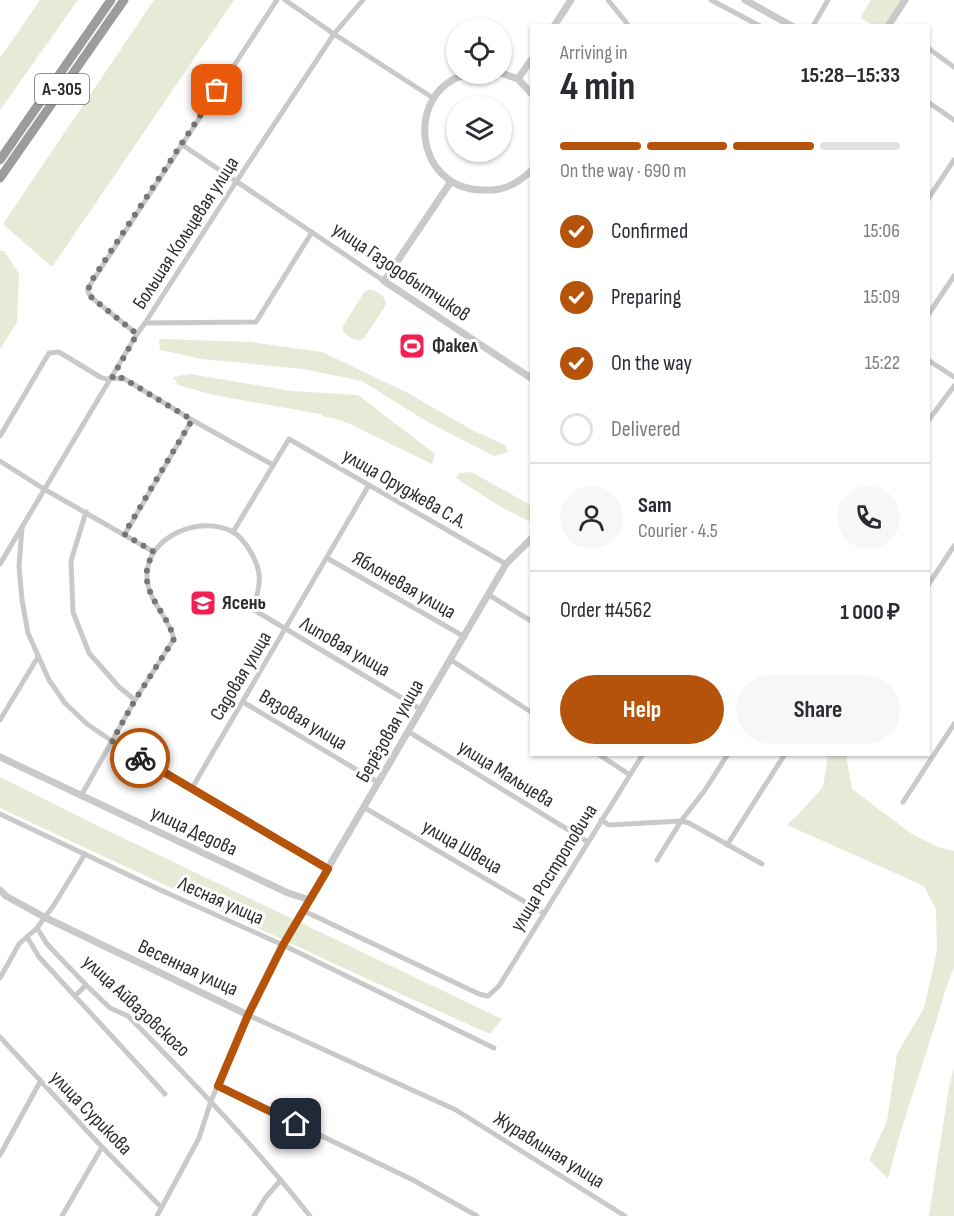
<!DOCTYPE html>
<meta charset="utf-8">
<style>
body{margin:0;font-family:"Sofia Sans Condensed",sans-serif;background:#f7f7f7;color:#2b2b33;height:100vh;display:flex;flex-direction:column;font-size:22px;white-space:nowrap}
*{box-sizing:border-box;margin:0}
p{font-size:20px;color:#7c7c81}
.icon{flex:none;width:33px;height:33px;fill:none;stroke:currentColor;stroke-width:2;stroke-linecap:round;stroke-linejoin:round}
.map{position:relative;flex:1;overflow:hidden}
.details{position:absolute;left:530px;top:24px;width:400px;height:732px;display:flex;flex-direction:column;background:#fff;border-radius:0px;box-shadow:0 2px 4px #0004}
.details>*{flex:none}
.buttons{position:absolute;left:446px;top:18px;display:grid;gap:12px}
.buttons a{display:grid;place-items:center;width:66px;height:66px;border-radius:50%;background:#fff;box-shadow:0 2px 4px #0004;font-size:30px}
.pin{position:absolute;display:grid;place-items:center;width:51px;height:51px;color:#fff;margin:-26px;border-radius:12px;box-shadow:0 3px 9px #0006}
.courier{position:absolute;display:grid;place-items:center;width:60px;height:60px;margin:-30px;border:4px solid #b45309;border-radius:50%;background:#fff;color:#222;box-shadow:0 2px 8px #0007}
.head em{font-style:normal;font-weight:700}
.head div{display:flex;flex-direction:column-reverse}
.head{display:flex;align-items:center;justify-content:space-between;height:102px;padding:0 30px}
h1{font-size:39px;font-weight:700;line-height:45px}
.bar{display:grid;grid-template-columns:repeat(4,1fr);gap:9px 6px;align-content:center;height:72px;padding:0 30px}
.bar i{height:8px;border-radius:4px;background:#e1e1e2}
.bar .selected{background:#b45309}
.bar p{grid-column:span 4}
.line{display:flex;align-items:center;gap:15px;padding:0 30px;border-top:2px solid #e1e1e2}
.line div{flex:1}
.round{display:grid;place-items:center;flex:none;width:63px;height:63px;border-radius:32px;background:#f7f7f7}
ol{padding:0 30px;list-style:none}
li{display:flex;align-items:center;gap:18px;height:66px}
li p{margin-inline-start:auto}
li .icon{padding:6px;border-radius:50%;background:#b45309;color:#fff;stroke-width:4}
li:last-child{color:#7c7c81}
li i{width:33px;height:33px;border:3px solid #e1e1e2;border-radius:50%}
.cta{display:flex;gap:12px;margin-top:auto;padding:12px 30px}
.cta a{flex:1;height:69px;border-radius:36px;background:#b45309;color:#fff;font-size:24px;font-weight:700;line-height:69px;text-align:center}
.cta a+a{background:#f7f7f7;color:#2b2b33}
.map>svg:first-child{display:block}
</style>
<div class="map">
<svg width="954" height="1216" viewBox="0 0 954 1216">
<rect width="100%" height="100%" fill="#fff"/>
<g fill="#e5ebd7">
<polygon points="40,0 78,0 0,110 0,58"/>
<polygon points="154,0 234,0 52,267 3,224"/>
<polygon points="871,0 903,0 887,25 873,25 860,18"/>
<polygon points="0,251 4,251 19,274 17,322 0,349"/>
<path d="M368,290C376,289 387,297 386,305L364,338C358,344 345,336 342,329L345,323L364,292Z"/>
<polygon points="159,339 251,342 322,352 406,392 474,431 505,445 508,452 494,456 426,421 362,381 303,369 202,359 160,350"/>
<polygon points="190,374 292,391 358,395 435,454 432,464 352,425 334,418 325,417 320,414 214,395 178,385 173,377"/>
<polygon points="471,472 527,503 531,507 531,522 501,507 456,478 460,473"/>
<path d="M828,755H841L846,756L852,789L909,832L935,846L954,851V968C944,989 940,1012 932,1034C917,1082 900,1129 888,1179L869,1160L887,1121L897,1054L924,1008L937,951L936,909L924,886L787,825L797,816L823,787Z"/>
<polygon points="0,777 96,825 502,1019 490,1034 363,977 0,808"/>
<polygon points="954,1068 954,1216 929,1216 949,1087"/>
</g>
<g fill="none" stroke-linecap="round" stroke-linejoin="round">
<g stroke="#c9c9c9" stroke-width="5">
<polyline points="285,0 334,34 433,98"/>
<polyline points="608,0 629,26"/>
<polyline points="711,0 760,26"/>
<polyline points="813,26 828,0"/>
<polyline points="928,48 954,67"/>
<polyline points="928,102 954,120"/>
<polyline points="181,144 384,281"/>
<polyline points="928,199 954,160"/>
<polyline points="928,315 954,276"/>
<polyline points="145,323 256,322 312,232"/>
<polyline points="137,334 92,298 88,292 88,288 277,0"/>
<polyline points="928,360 954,377"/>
<polyline points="928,421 954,386"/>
<polyline points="0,436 49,353 59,352 100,377 106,379 123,378 192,420 273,465"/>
<polyline points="0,461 44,489 154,552"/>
<polyline points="86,512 71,561 73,612 89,653 119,687 135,700"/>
<polyline points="22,528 19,566 22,600 28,633 49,680 65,703 87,724 112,741 160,771 329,869"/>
<polyline points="233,532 289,439 506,564"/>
<polyline points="125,534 192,420"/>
<polyline points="327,558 465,637"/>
<polyline points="0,564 137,334 145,323 236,182 334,34 363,0"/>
<polyline points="928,585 954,546"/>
<polyline points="489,595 531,621"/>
<polyline points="451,660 531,712"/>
<polyline points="243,702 379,783"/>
<polyline points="0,720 38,657"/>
<polyline points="409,732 588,842"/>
<polyline points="598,754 630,775"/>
<polyline points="192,788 369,485"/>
<path d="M81,796L135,700L174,639C169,617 148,602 147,577C145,537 200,514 233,532C245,539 257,560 259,574C261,587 255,598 254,610L422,710"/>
<polyline points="903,802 954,724"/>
<polyline points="365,808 544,913"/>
<polyline points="0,814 156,888 283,945 494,1048"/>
<polyline points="601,820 609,825 681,821 689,823 762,864"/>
<polyline points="727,845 785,754"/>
<polyline points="657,860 681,821 705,790 728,754"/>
<polyline points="304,911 479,994 488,996 499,986 643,754"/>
<path d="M37,928L47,944L86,985L110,1008L128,1016C191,1080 254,1145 310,1216"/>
<polyline points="27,937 39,957 165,1094"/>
<polyline points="0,978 19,944 37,928 54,905 85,854"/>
<polyline points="75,996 86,985"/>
<polyline points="0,1037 102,1147 161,1207"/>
<polyline points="218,1086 413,1180 477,1216"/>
<polyline points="0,1155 40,1082"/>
<polyline points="62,1216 102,1147"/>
<polyline points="157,1216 199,1138 211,1101 248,1015 456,1110 625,1216"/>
<polyline points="254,1216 266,1197 281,1180"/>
</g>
<g stroke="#c9c9c9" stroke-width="7">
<polyline points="745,0 792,26"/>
<polyline points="554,26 571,0"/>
<polyline points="888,26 905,0"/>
<polyline points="501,73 518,79 531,93"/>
<path d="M468,74C404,89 413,189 482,190C503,191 516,185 531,171"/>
<polyline points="518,79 531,60"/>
<polyline points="450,183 384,281 531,378"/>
<polyline points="0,757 288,893 310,900"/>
<polyline points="0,890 6,896 44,917 248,1015 283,945 506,564 531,539"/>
</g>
<g stroke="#9c9c9c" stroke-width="9">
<polyline points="0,160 111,0"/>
<polyline points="0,178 124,0"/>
</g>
</g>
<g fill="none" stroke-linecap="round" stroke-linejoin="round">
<path stroke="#767676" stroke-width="6" stroke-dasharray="0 10.8" d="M140,758L112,741L135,700L174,639C168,613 140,594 148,565C149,561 152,556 154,552L124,534L192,420L123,378H112L137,334L92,298L88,292L90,283L217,90"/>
<polyline stroke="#b45309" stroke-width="8" points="140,758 328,869 283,945 248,1015 218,1086 296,1124"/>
</g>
<defs>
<g id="stadium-square" transform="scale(1.35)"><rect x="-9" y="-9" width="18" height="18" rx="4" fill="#f31e51" stroke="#fff"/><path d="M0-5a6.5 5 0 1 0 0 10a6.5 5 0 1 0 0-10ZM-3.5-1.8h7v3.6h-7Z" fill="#fff"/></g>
<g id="school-square" transform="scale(1.35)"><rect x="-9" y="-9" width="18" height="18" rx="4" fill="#f31e51" stroke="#fff"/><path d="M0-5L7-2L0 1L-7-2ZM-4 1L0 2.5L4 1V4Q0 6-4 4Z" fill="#fff"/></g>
</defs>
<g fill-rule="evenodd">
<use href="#stadium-square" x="412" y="346"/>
<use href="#school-square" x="203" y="603"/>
</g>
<g text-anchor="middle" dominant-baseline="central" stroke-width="6" stroke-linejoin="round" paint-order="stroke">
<rect fill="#fff" stroke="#6b6b6b" stroke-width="1.5" x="35" y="74" width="54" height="30" rx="4.5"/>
<g font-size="18" font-weight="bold" fill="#2c2c2c">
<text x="62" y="89">А-305</text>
</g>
<g font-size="20" fill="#2c2c2c" stroke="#fff">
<text transform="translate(186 233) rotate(-57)">Большая Кольцевая улица</text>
<text transform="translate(401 272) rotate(34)">улица Газодобытчиков</text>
<text transform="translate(405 489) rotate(30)">улица Оруджева С.А.</text>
<text transform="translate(404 585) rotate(30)">Яблоневая улица</text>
<text transform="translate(345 647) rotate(30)">Липовая улица</text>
<text transform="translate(241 676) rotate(-59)">Садовая улица</text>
<text transform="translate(303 720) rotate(31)">Вязовая улица</text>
<text transform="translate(390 731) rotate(-60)">Берёзовая улица</text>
<text transform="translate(506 774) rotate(32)">улица Мальцева</text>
<text transform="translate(194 831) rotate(25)">улица Дедова</text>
<text transform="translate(462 847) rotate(30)">улица Швеца</text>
<text transform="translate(554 868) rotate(-58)">улица Ростроповича</text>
<text transform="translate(221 901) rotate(24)">Лесная улица</text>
<text transform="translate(188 968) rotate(25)">Весенная улица</text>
<text transform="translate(136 1006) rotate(43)">улица Айвазовского</text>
<text transform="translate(91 1113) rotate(46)">улица Сурикова</text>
<text transform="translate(549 1150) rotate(32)">Журавлиная улица</text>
</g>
<g font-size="20" font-weight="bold" fill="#2c2c2c" stroke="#fff" text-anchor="start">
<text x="432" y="346">Факел</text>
<text x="222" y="603">Ясень</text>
</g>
</g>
</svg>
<div class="buttons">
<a><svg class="icon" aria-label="locate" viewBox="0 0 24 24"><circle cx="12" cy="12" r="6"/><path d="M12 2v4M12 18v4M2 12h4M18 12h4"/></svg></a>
<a><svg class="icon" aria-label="layers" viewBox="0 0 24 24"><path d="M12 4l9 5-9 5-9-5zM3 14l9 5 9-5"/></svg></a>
</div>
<div class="pin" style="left:217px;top:90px;background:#ea580c"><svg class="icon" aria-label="bag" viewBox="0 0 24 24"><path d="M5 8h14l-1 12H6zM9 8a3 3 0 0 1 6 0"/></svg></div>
<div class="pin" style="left:296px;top:1124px;background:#1f2937"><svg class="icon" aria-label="home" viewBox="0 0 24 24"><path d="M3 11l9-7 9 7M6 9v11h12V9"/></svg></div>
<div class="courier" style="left:140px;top:758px"><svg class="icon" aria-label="bike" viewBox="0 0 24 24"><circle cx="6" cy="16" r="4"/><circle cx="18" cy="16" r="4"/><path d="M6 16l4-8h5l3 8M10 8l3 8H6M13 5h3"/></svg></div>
<section class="details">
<div class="head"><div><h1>4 min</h1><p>Arriving in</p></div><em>15:28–15:33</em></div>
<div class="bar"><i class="selected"></i><i class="selected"></i><i class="selected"></i><i></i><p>On the way · 690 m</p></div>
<ol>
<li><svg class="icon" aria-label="check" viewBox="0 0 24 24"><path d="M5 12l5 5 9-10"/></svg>Confirmed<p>15:06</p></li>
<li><svg class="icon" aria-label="check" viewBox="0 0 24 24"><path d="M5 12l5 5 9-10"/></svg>Preparing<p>15:09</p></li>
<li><svg class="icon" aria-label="check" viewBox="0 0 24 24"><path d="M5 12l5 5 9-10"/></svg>On the way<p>15:22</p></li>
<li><i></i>Delivered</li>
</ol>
<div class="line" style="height:108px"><a class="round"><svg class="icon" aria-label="person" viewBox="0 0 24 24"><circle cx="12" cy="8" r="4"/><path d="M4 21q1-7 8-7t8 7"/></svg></a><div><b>Sam</b><p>Courier · 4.5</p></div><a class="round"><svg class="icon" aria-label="phone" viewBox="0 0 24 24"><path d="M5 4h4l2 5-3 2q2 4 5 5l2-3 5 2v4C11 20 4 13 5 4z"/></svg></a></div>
<div class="line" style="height:78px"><div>Order #4562</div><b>1 000 ₽</b></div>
<div class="cta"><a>Help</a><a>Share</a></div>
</section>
</div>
